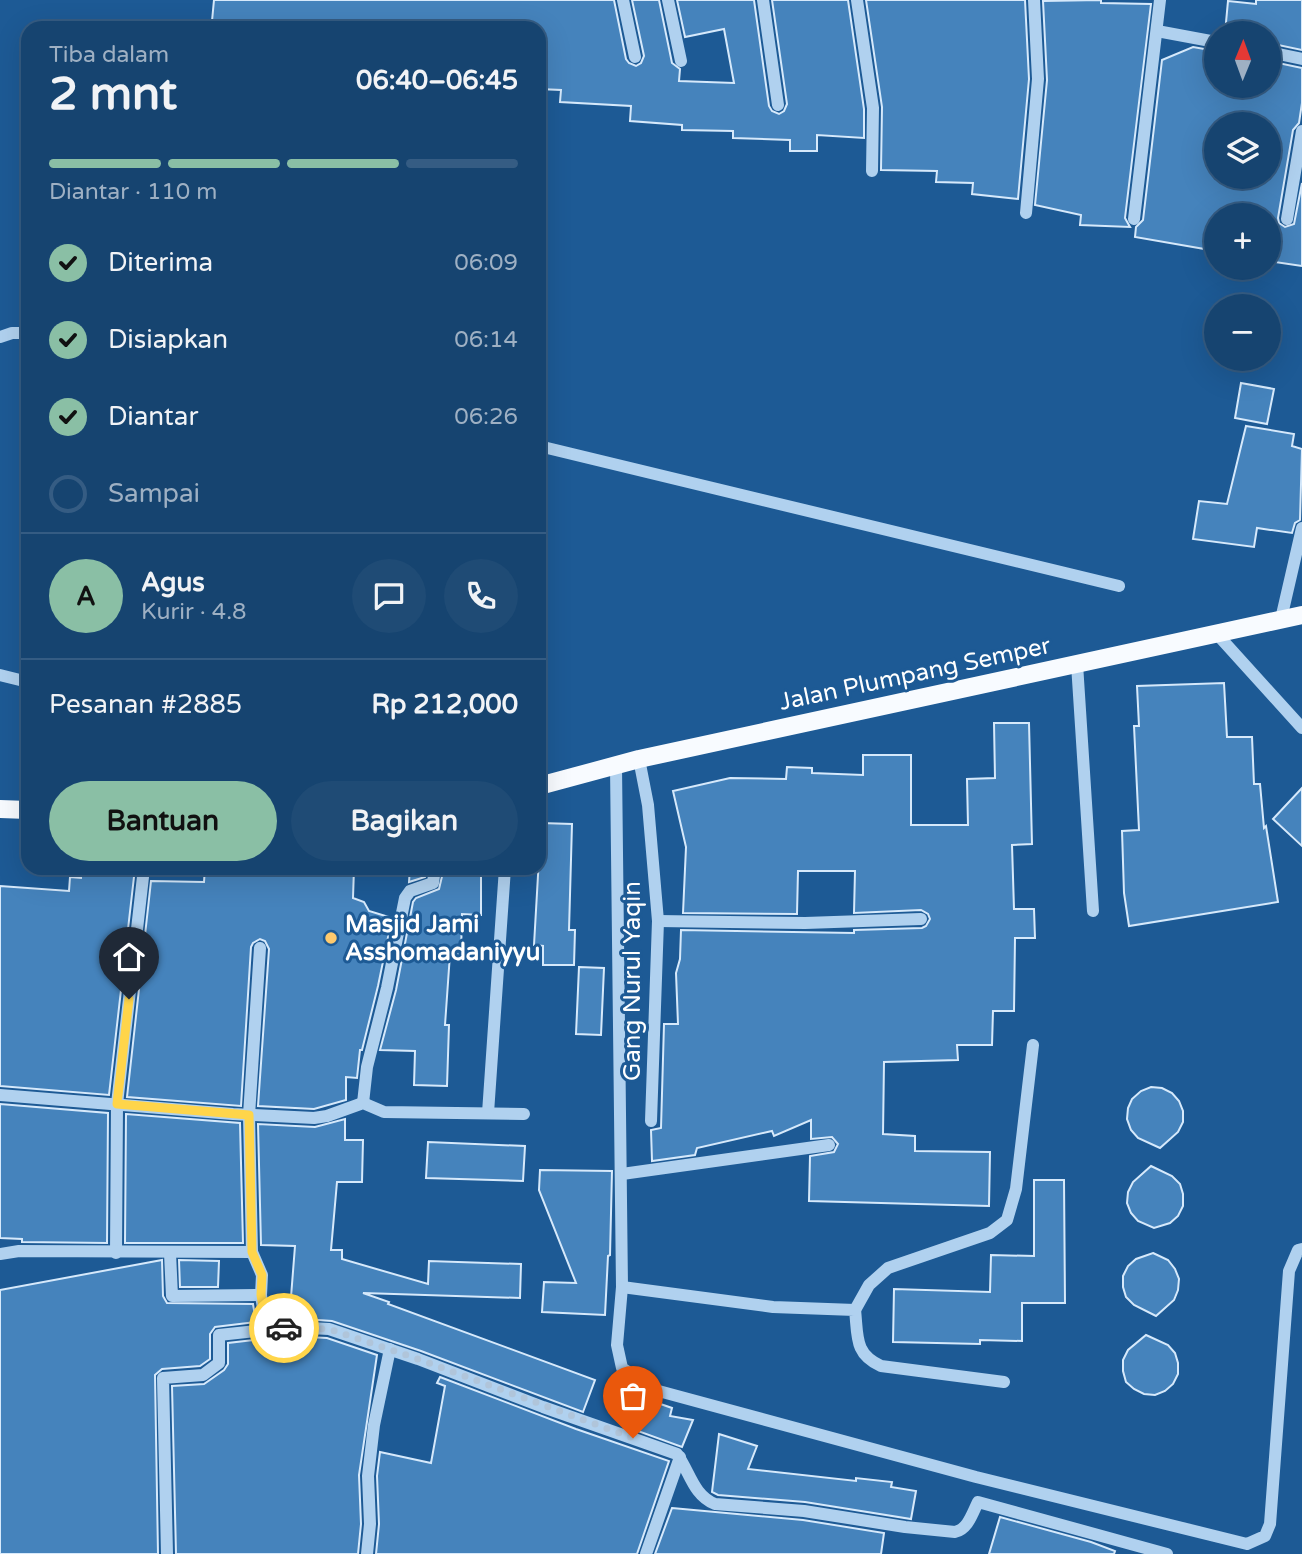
<!DOCTYPE html>
<html lang="id">
<meta charset="utf-8">
<style>
body{margin:0;font-family:"Varela Round",sans-serif;background:#1f4b75;color:#f1f3f6;height:100vh;display:flex;flex-direction:column;font-size:26px;white-space:nowrap}
*{box-sizing:border-box;margin:0}
p{font-size:23px;color:#9eb0c3}
.icon{flex:none;width:38px;height:38px;fill:none;stroke:currentColor;stroke-width:2;stroke-linecap:round;stroke-linejoin:round}
.map{position:relative;flex:1;overflow:hidden}
.details{position:absolute;left:21px;top:21px;width:525px;height:854px;display:flex;flex-direction:column;background:#164470;border-radius:21px;box-shadow:0 7px 28px #0002,0 0 0 2px #355c83}
.details>*{flex:none}
.needle{width:46px;rotate:1deg}
.fabs{position:absolute;left:1204px;top:21px;display:grid;gap:14px}
.fabs a{display:grid;place-items:center;width:77px;height:77px;border-radius:50%;background:#164470;box-shadow:0 7px 28px #0002,0 0 0 2px #355c83;font-size:35px}
.pin{position:absolute;display:grid;place-items:center;width:60px;height:60px;color:#fff;margin:-72px -30px;border-radius:50% 50% 50% 0;rotate:-45deg;box-shadow:0 0 7px #0007}
.pin .icon{rotate:45deg}
.courier{position:absolute;display:grid;place-items:center;width:70px;height:70px;margin:-35px;border:5px solid #ffd54a;border-radius:50%;background:#fff;color:#222;box-shadow:0 2px 9px #0007}
.head em{font-style:normal;font-weight:700}
.head div{display:flex;flex-direction:column-reverse}
.head{display:flex;align-items:center;justify-content:space-between;height:119px;padding:0 28px}
h1{font-size:46px;font-weight:700;line-height:52px}
.bar{display:grid;grid-template-columns:repeat(4,1fr);gap:10px 7px;align-content:center;height:84px;padding:0 28px}
.bar i{height:9px;border-radius:5px;background:#355c83}
.bar .current{background:#8abfa5}
.bar p{grid-column:span 4}
.line{display:flex;align-items:center;gap:18px;padding:0 28px;border-top:2px solid #355c83}
.line div{flex:1}
.round{display:grid;place-items:center;flex:none;width:74px;height:74px;border-radius:37px;background:#1f4b75}
ol{padding:0 28px;list-style:none}
li{display:flex;align-items:center;gap:21px;height:77px}
li p{margin-inline-start:auto}
li .icon{padding:7px;border-radius:50%;background:#8abfa5;color:#111;stroke-width:4}
li:last-child{color:#9eb0c3}
li i{width:38px;height:38px;border:4px solid #355c83;border-radius:50%}
.button{display:flex;gap:14px;margin-top:auto;padding:14px 28px}
.button a{flex:1;height:80px;border-radius:42px;background:#8abfa5;color:#111;font-size:28px;font-weight:700;line-height:80px;text-align:center}
.button a+a{background:#1f4b75;color:#f1f3f6}
.map>svg:first-child{display:block}
</style>
<div class="map">
<svg width="1302" height="1554" viewBox="0 0 1302 1554">
<rect width="100%" height="100%" fill="#1d5a95"/>
<g fill="#4583bc" stroke="#d6e9fb" stroke-width="2" fill-rule="evenodd">
<polygon points="214,0 614,0 626,59 629,63 636,66 641,63 644,56 632,0 659,0 672,63 680,69 679,81 734,83 724,29 685,37 677,0 754,0 769,106 772,111 779,114 784,111 787,104 772,0 848,0 864,109 864,138 817,135 817,151 790,151 790,140 733,138 733,131 682,130 682,125 630,121 631,106 560,102 561,90 539,89 539,28 276,28 212,21"/>
<polygon points="866,0 1025,0 1029,79 1018,199 972,194 973,183 936,182 937,171 881,170 882,107"/>
<polygon points="1101,0 1101,3 1151,4 1125,218 1130,227 1080,225 1081,215 1035,205 1047,80 1043,1"/>
<polygon points="1256,0 1302,0 1302,50 1269,43 1269,33 1225,33 1228,1 1256,4"/>
<path d="M1193,47L1216,51V86H1269V61L1302,68V103L1299,123L1293,130L1278,218L1279,223L1285,227L1294,224L1302,183V266L1269,261V215L1224,212V215H1216V251L1135,237L1136,227L1143,220L1162,60ZM1216,124H1269V177H1216Z"/>
<polygon points="1241,383 1274,389 1267,424 1235,418"/>
<polygon points="1246,426 1294,434 1292,446 1302,449 1300,520 1295,523 1292,533 1257,528 1254,547 1193,539 1199,501 1227,504"/>
<polygon points="1224,683 1227,737 1252,737 1254,784 1260,784 1264,828 1266,826 1278,902 1129,926 1124,893 1122,831 1139,830 1134,726 1139,726 1137,686"/>
<polygon points="994,723 1029,723 1032,844 1012,845 1014,909 1034,909 1035,938 1015,938 1014,1011 993,1011 992,1045 957,1045 958,1060 884,1062 883,1134 915,1136 915,1151 990,1152 989,1206 809,1201 810,1156 834,1152 838,1144 832,1137 811,1139 811,1120 774,1136 772,1131 697,1148 695,1155 652,1161 651,1130 661,1128 664,1024 678,1024 676,973 680,959 681,930 854,933 854,930 922,928 926,926 930,919 928,914 921,910 854,913 855,871 798,871 797,914 683,913 686,847 673,791 730,778 786,779 787,767 812,768 812,773 863,775 863,755 911,755 911,825 968,825 967,779 995,778"/>
<polygon points="1302,788 1302,846 1273,819"/>
<polygon points="541,823 572,824 569,930 575,930 574,965 543,965 543,946 534,945"/>
<polygon points="82,868 135,868 109,1095 0,1086 0,886 69,891 70,877 81,878"/>
<polygon points="205,868 354,868 353,898 364,902 369,911 392,918 378,986 362,1050 360,1050 357,1078 346,1077 346,1100 314,1109 258,1106 269,949 265,941 260,939 253,943 251,947 241,1106 127,1097 151,881 204,882"/>
<polygon points="410,868 426,868 425,877 409,882"/>
<polygon points="444,868 481,868 481,915 462,914 461,954 450,954 445,1025 449,1025 447,1086 414,1085 415,1051 380,1050 396,990 413,902 416,898 439,889"/>
<polygon points="579,967 604,968 601,1035 576,1034"/>
<polygon points="1151,1087 1162,1088 1172,1093 1179,1101 1183,1111 1183,1122 1178,1132 1160,1148 1138,1138 1131,1130 1127,1119 1128,1108 1132,1099 1141,1091"/>
<polygon points="0,1104 108,1113 107,1243 22,1242 22,1239 0,1238"/>
<polygon points="126,1114 240,1123 243,1243 125,1243"/>
<polygon points="345,1119 345,1140 363,1140 362,1182 337,1182 331,1250 342,1250 342,1259 428,1284 429,1261 521,1264 520,1298 363,1293 389,1302 388,1304 595,1380 583,1412 421,1351 332,1321 290,1318 273,1320 270,1298 291,1297 295,1246 261,1245 258,1124 315,1127"/>
<polygon points="428,1142 525,1146 523,1181 426,1178"/>
<polygon points="1151,1166 1172,1176 1180,1184 1183,1194 1183,1206 1178,1216 1170,1223 1154,1228 1138,1221 1131,1213 1127,1203 1128,1192 1133,1182"/>
<polygon points="540,1170 612,1171 610,1255 608,1256 605,1315 542,1312 544,1282 576,1283 539,1190"/>
<polygon points="1034,1180 1064,1180 1065,1303 1022,1303 1022,1341 980,1340 980,1344 893,1342 894,1289 990,1292 991,1255 1034,1256"/>
<polygon points="1153,1253 1168,1260 1175,1269 1179,1279 1178,1290 1174,1300 1156,1316 1134,1305 1126,1297 1123,1287 1123,1276 1128,1266 1136,1259"/>
<polygon points="162,1260 163,1296 167,1303 253,1304 256,1322 215,1327 210,1334 210,1359 200,1366 162,1369 155,1375 158,1554 0,1554 0,1290"/>
<polygon points="179,1260 219,1261 218,1287 180,1287"/>
<polygon points="1146,1335 1168,1345 1175,1353 1178,1363 1178,1374 1173,1384 1165,1391 1155,1395 1144,1394 1134,1389 1126,1382 1123,1371 1123,1360 1128,1350"/>
<polygon points="290,1336 327,1338 377,1355 359,1475 361,1524 358,1554 176,1554 172,1386 204,1384 224,1370 228,1364 228,1343"/>
<polygon points="440,1377 576,1429 669,1461 637,1554 376,1554 379,1524 377,1476 380,1452 431,1463 445,1386 437,1383"/>
<polygon points="646,1399 672,1408 670,1416 693,1420 682,1447 635,1430"/>
<polygon points="719,1434 757,1446 748,1469 856,1481 856,1478 892,1482 891,1487 916,1491 911,1519 805,1502 718,1495 712,1492"/>
<polygon points="672,1508 803,1520 884,1533 881,1554 655,1554"/>
<polygon points="1000,1517 1091,1542 1115,1551 1114,1554 989,1554"/>
</g>
<g fill="none" stroke-linecap="round" stroke-linejoin="round">
<g stroke="#b0d1ef" stroke-width="12">
<polyline points="623,0 635,57"/>
<polyline points="668,0 681,61"/>
<polyline points="763,0 778,105"/>
<polyline points="857,0 873,108 872,171"/>
<polyline points="1157,31 1216,42"/>
<polyline points="1269,52 1302,59"/>
<polyline points="1026,213 1038,79 1034,0"/>
<polyline points="1134,219 1160,0"/>
<polyline points="1287,219 1302,131"/>
<polyline points="0,337 12,333 28,333"/>
<polyline points="539,446 1119,586"/>
<polyline points="1281,619 1302,528"/>
<polyline points="1216,633 1302,728"/>
<polyline points="1077,664 1093,911"/>
<polyline points="0,675 28,682"/>
<polyline points="639,759 648,805 658,921 651,1121"/>
<polyline points="616,766 622,1287 617,1345 622,1368 655,1390 976,1477 1247,1544 1265,1536 1270,1524 1289,1271 1298,1250 1302,1249"/>
<polyline points="658,921 805,923 921,919"/>
<path d="M260,948L249,1115L252,1252L262,1275L261,1295L266,1330L290,1327L329,1329L418,1359L543,1407L677,1454C690,1472 693,1495 715,1504L804,1511L905,1527L955,1532C968,1529 972,1514 978,1502L1167,1554"/>
<polyline points="0,1095 233,1114 314,1118 327,1116 363,1103 384,1112 524,1114"/>
<polyline points="363,1103 367,1067 387,988 405,898 410,891 433,883 435,868"/>
<polyline points="488,1113 505,868"/>
<polyline points="622,1174 829,1145"/>
<polyline points="116,1253 117,1104 144,868"/>
<polyline points="170,1253 172,1296 261,1295"/>
<polyline points="0,1254 19,1251 252,1252"/>
<path d="M622,1287L773,1307L855,1310C858,1336 854,1354 881,1366L1004,1382"/>
<polyline points="855,1310 869,1285 888,1268 990,1233 1007,1220 1016,1189 1033,1045"/>
<polyline points="167,1554 163,1378 203,1375 219,1363 219,1335 266,1330"/>
<polyline points="367,1554 370,1524 368,1476 374,1425 390,1349"/>
<polyline points="646,1554 680,1457"/>
</g>
<g stroke="#f8fbff" stroke-width="18">
<polyline points="539,786 639,759 1302,615"/>
<polyline points="0,809 28,810"/>
</g>
</g>
<g fill="none" stroke-linecap="round" stroke-linejoin="round">
<polyline stroke="#b0c5da" stroke-width="7" stroke-dasharray="0 12.6" points="284,1328 329,1329 418,1359 633,1438"/>
<polyline stroke="#ffd54a" stroke-width="9" points="129,999 117,1104 249,1115 252,1252 262,1275 261,1295 267,1330 284,1328"/>
</g>
<circle fill="#feca6e" stroke="#1d5a95" stroke-width="2.5" cx="331" cy="938" r="7"/>
<g text-anchor="middle" dominant-baseline="central" stroke-width="6" stroke-linejoin="round" paint-order="stroke">
<g font-size="24" fill="#fff" stroke="#1d5a95">
<text transform="translate(915 674) rotate(-12)">Jalan Plumpang Semper</text>
<text transform="translate(632 981) rotate(-90)">Gang Nurul Yaqin</text>
</g>
<g font-size="24" font-weight="bold" fill="#fff" stroke="#1d5a95" text-anchor="start">
<text x="345" y="924">Masjid Jami<tspan x="345" dy="28">Asshomadaniyyu</tspan></text>
</g>
</g>
</svg>
<div class="fabs">
<a><svg class="needle" viewBox="-14 -14 28 28"><path d="M0-13l5 13h-10z" fill="#e53935"/><path d="M0 13l5-13h-10z" fill="#9eb0c3"/></svg></a>
<a><svg class="icon" aria-label="layers" viewBox="0 0 24 24"><path d="M12 4l9 5-9 5-9-5zM3 14l9 5 9-5"/></svg></a>
<a>+</a>
<a>−</a>
</div>
<div class="pin" style="left:633px;top:1438px;background:#ea580c"><svg class="icon" aria-label="bag" viewBox="0 0 24 24"><path d="M5 8h14l-1 12H6zM9 8a3 3 0 0 1 6 0"/></svg></div>
<div class="pin" style="left:129px;top:999px;background:#1f2937"><svg class="icon" aria-label="home" viewBox="0 0 24 24"><path d="M3 11l9-7 9 7M6 9v11h12V9"/></svg></div>
<div class="courier" style="left:284px;top:1328px"><svg class="icon" aria-label="car" viewBox="0 0 24 24"><path d="M5 17H2v-5l4-1 3-4h7l3 4 3 1v5h-3M9 17h6M6 11h13"/><circle cx="7" cy="17" r="2"/><circle cx="17" cy="17" r="2"/></svg></div>
<section class="details">
<div class="head"><div><h1>2 mnt</h1><p>Tiba dalam</p></div><em>06:40–06:45</em></div>
<div class="bar"><i class="current"></i><i class="current"></i><i class="current"></i><i></i><p>Diantar · 110 m</p></div>
<ol>
<li><svg class="icon" aria-label="check" viewBox="0 0 24 24"><path d="M5 12l5 5 9-10"/></svg>Diterima<p>06:09</p></li>
<li><svg class="icon" aria-label="check" viewBox="0 0 24 24"><path d="M5 12l5 5 9-10"/></svg>Disiapkan<p>06:14</p></li>
<li><svg class="icon" aria-label="check" viewBox="0 0 24 24"><path d="M5 12l5 5 9-10"/></svg>Diantar<p>06:26</p></li>
<li><i></i>Sampai</li>
</ol>
<div class="line" style="height:126px"><b class="round" style="background:#8abfa5;color:#111">A</b><div><b>Agus</b><p>Kurir · 4.8</p></div><a class="round"><svg class="icon" aria-label="chat" viewBox="0 0 24 24"><path d="M4 5h16v11H9l-5 4z"/></svg></a><a class="round"><svg class="icon" aria-label="phone" viewBox="0 0 24 24"><path d="M5 4h4l2 5-3 2q2 4 5 5l2-3 5 2v4C11 20 4 13 5 4z"/></svg></a></div>
<div class="line" style="height:91px"><div>Pesanan #2885</div><b>Rp 212,000</b></div>
<div class="button"><a>Bantuan</a><a>Bagikan</a></div>
</section>
</div>
